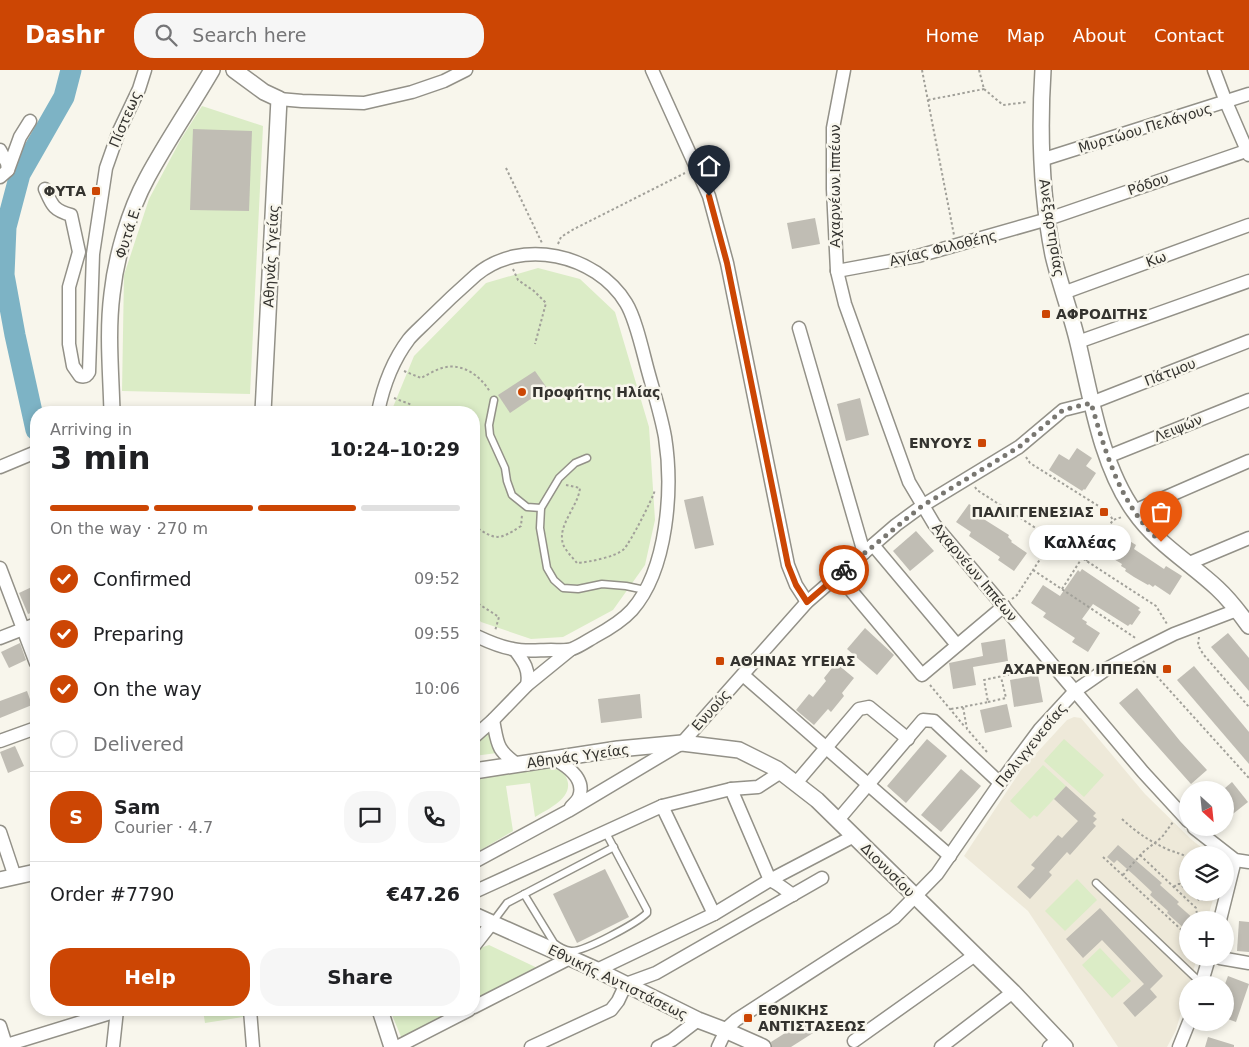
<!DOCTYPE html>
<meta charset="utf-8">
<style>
body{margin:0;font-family:"DejaVu Sans",sans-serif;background:#f6f6f6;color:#202124;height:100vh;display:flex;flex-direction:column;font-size:19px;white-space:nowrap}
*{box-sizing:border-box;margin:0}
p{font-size:16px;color:#757577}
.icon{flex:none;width:28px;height:28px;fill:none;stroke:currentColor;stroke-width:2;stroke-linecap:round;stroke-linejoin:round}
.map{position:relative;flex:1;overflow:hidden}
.drawer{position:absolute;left:30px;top:336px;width:450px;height:610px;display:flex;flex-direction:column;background:#fff;border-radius:20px;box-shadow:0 2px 8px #0003}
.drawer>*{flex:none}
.needle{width:32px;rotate:153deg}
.tools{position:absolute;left:1179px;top:711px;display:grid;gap:10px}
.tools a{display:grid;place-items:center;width:55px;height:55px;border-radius:50%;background:#fff;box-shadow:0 2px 8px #0003;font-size:25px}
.pin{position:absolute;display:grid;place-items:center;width:42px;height:42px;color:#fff;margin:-51px -21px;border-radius:50% 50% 50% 0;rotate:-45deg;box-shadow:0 0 5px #0007}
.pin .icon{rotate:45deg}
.courier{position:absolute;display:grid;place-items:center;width:50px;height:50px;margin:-25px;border:4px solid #cc4604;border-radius:50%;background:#fff;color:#222;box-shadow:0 1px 6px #0007}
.bubble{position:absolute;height:35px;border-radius:18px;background:#fff;box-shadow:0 2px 8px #0003;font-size:16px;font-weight:800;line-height:35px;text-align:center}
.headline em{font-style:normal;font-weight:800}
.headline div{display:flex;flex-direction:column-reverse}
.headline{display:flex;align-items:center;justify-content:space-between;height:85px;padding:0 20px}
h1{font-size:32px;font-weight:800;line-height:38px}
.bar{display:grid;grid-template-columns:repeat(4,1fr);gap:8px 5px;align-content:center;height:60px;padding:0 20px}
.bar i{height:6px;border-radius:4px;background:#e0e0e0}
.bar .current{background:#cc4604}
.bar p{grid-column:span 4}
.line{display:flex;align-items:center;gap:12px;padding:0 20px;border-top:1px solid #e0e0e0}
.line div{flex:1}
.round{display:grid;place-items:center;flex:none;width:52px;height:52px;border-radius:20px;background:#f6f6f6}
ol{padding:0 20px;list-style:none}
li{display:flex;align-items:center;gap:15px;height:55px}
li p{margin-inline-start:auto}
li .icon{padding:5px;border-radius:50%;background:#cc4604;color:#fff;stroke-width:4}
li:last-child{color:#757577}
li i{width:28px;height:28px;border:2px solid #e0e0e0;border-radius:50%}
.cta{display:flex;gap:10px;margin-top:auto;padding:10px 20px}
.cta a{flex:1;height:58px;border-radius:20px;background:#cc4604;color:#fff;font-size:20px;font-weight:800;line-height:58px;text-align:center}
.cta a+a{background:#f6f6f6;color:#202124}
header{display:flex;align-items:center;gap:30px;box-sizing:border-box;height:70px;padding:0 25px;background:#cc4604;color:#fff}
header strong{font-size:24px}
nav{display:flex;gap:28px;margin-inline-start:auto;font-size:18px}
.search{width:350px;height:45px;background:#f6f6f6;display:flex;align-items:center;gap:12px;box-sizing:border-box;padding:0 18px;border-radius:20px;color:#757577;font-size:19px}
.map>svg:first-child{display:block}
</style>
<header>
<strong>Dashr</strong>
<div class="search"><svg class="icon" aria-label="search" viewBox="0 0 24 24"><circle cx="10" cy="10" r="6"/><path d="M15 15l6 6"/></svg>Search here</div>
<nav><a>Home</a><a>Map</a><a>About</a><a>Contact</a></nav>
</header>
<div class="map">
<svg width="1249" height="977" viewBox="0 0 1249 977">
<rect width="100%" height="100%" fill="#f8f6ec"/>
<polygon fill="#eee9d9" points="1074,647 1081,648 1145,724 1192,770 1211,785 1188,785 1188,822 1215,823 1207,850 1188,850 1188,888 1197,888 1176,960 1167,977 1118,977 1028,841 964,786 1021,700 1067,650"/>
<g fill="#dbecc6">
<polygon points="202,36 263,56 250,324 122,321 124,205 149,129 181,69"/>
<polygon points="538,198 580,209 615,242 649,357 655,450 645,495 613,540 563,567 531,569 481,552 474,544 474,342 391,342 414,286 486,213"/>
<polygon points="489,659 497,683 474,686 474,673"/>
<polygon points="1064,669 1104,705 1084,727 1044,691"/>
<polygon points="1043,695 1066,716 1037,747 1034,745 1030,749 1010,731"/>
<path d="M546,698C555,699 562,698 566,707C576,727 548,739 535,747L530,713L506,716L513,761L474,784V709Z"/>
<polygon points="1077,809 1097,830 1065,861 1045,841"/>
<polygon points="489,875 552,905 474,939 474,880"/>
<polygon points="1100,878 1131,911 1112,928 1082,895"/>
<polygon points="203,940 242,940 243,947 205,953"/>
<polygon points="390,940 472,940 402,969"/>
</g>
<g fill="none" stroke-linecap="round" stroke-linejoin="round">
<polyline stroke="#7db3c5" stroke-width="21" points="36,360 15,265 4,205 6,157 20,104 64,27 71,0"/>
</g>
<g fill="#c0bdb4">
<polygon points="193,59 252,61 249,141 190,140"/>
<polygon points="815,148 820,174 792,179 787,153"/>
<polygon points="535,301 547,318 510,343 498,325"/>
<polygon points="860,328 869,365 846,371 837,334"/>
<polygon points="1077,378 1092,388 1086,396 1096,403 1085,420 1084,419 1082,421 1049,400 1059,384 1069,390"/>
<polygon points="703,426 714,475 695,479 684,430"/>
<polygon points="969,434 980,441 978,443 983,446 982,448 1009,465 1008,467 1012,471 1011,472 1027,483 1014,501 998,490 1000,487 969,466 971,462 956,452"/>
<polygon points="916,461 934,481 910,501 893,481"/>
<polygon points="1120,465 1136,475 1134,479 1164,499 1166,496 1182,506 1170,525 1155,515 1153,517 1149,514 1148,515 1134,507 1125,501 1126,499 1121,496 1122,494 1107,485"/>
<polygon points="1082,499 1140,538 1138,540 1141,542 1132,555 1130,554 1128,556 1093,534 1082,549 1087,552 1086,554 1100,563 1088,582 1072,572 1075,568 1043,547 1046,543 1031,533 1043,515 1060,526 1078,500 1080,502"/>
<polygon points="36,515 36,541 28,544 19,523"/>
<polygon points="865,558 894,585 877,605 847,579"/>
<polygon points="1228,563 1249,588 1249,621 1211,577"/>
<polygon points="1005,569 1008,591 973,597 976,615 953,619 949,593 983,586 981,573"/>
<polygon points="20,573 26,590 9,598 1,582"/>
<polygon points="836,593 854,608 842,623 844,626 831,642 828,639 814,655 796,640 809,624 813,627 826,611 824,608"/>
<polygon points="1194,596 1249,662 1249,694 1177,610"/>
<polygon points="1038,605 1043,632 1014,637 1010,610"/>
<polygon points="1137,618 1180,671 1207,700 1191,714 1119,633"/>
<polygon points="27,621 32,635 0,648 0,631"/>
<polygon points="640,624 642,648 601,653 598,629"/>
<polygon points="1007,634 1012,657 985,663 980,640"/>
<polygon points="927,669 947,686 906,733 887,716"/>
<polygon points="15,676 24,696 8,703 0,682"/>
<polygon points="961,699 981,716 941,762 921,745"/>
<polygon points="1232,712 1248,732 1229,747 1225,742 1225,718"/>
<polygon points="1066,716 1096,743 1093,746 1097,749 1093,753 1096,756 1070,785 1067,782 1049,802 1052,805 1030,829 1017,817 1035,798 1031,795 1058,765 1062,768 1078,751 1054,729"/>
<polygon points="1118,775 1162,813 1160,815 1179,832 1177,834 1195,850 1188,850 1188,862 1167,843 1168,841 1150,825 1152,822 1135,806 1117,790 1114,793 1107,787"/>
<polygon points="605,799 629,847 577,873 553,824"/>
<polygon points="1100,838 1163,906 1150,919 1157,927 1135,947 1123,933 1144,914 1102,870 1083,888 1066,869"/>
<polygon points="1239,851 1249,852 1249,882 1237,881"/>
<polygon points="1228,906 1249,914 1236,952 1225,948 1225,914"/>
<polygon points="804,951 813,963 791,977 772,977 771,972"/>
<polygon points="1208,967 1234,975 1234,977 1205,977"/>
</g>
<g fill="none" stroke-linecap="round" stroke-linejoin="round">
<g stroke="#939188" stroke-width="9">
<g id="service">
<polyline points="494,330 489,355 490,365 505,398 507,411 512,425 527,437 541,438"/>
<polyline points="587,388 575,393 559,408 541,438 540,458 547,498 554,510 563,518 578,519 602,514 626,516 645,520"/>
<polyline points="1096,813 1202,914"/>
<path d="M524,824L554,873C559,877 564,880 571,881C584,882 637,853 647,843V840L606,763"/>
<polyline points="492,853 507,833 614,777"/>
</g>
</g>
<g stroke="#939188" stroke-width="15">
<g id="minor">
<polyline points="652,0 709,126 727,193 788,495 796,515 807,532"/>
<polyline points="844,0 833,58 833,119 837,201 845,234 909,412 934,454 1143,702 1188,751"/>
<polyline points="1214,0 1226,32 1249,85"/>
<polyline points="279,29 302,31 364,33 412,22 444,11 466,0"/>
<polyline points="0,80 7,93 8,100"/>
<polyline points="1041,90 1249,24"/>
<polyline points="0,107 8,100 20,67 30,51"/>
<path d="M45,119C52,135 53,140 71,145L79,182L69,217V274L73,296L80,306C84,307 87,306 89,302L93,184L106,98L119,61L139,19L145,0"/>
<polyline points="837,201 918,186 1048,149 1249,80"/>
<polyline points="1063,223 1249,155"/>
<polyline points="799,258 864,483"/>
<polyline points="1078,272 1249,211"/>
<path d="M378,342C383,317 393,290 409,269C414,263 421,257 427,251C443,235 459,220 476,205C521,167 596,184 626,233C636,249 643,283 648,301C654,323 661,345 665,367C673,418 668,499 632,540C622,551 607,560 594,567C587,571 580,576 572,579C566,581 558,580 551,580C539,580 525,582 513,579C499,577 487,571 474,565"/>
<polyline points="1107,387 1249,330"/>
<polyline points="0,397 36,382"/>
<polyline points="1134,441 1249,391"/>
<polyline points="873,475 957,575"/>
<polyline points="1187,494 1249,468"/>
<polyline points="0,498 36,593"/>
<polyline points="838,505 922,605 1004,536"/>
<polyline points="0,568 36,554"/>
<path d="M515,580C524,592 530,600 527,615"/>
<polyline points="743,605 950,786"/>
<path d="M493,650C498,675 496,679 518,695"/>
<polyline points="474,667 493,650 527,615 570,580"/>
<polyline points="0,671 36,658"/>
<path d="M554,689C567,696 586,709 579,727C578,730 574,734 571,737"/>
<polyline points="796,713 859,639 869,637 908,669"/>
<path d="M731,719L770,810C779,814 785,820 793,825"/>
<polyline points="662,736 714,844"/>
<polyline points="838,750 923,650 934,651 1000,713"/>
<polyline points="1194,758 1235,790 1249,792"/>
<polyline points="0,762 15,807"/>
<polyline points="474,792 568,741 682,673 807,532 896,455 922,436 1019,377 1063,340 1091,333 1249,271"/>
<polyline points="474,822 662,736 731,719 758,717 781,702"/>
<polyline points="1220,850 1235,790"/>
<polyline points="474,876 492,853"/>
<polyline points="1220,888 1249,893"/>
<polyline points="597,900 714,844 770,810 854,766"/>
<polyline points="1201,915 1209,888"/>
<polyline points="474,937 570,888"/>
<polyline points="250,940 253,977"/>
<polyline points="0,956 6,975"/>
<polyline points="854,971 975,885"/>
<polyline points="0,977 117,941"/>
<polyline points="113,977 117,940"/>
<polyline points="397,977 469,940"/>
<polyline points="531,977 611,940 618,931 626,914 656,903 822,808"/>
<polyline points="658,977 672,970 698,950"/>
<polyline points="718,977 727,958 736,950 894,848 937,804 1000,713 1040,659 1075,621 1108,598 1136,583 1174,564 1237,540"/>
<polyline points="941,977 1013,922"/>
<polyline points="1049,977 1059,969"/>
<polyline points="1179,977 1189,952"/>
</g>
</g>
<g stroke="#939188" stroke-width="18">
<g id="tertiary">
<polyline points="234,0 264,22 279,29 263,342"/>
<path d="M1043,0C1039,62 1041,124 1053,185C1060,215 1071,243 1078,273C1091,327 1101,395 1134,441C1156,473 1189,492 1217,518C1229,529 1239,542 1249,556"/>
<path d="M112,342C111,303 107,263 112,224C116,187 129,141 147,108C167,71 191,36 212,0"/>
<polyline points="474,701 618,679 682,673 739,680 777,699 817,730 1013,922 1065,977"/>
<polyline points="0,810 36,802"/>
<polyline points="474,845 597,900 698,950 727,961 763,977"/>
<polyline points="380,940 392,977"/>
</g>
</g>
<g stroke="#a2a19a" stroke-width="2" stroke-dasharray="2.5 2.5" stroke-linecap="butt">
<polyline points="922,0 954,165"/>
<polyline points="979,0 984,19"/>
<polyline points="984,19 1003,35 1028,32"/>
<polyline points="928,30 984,19"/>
<polyline points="506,98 542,173"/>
<polyline points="558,174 561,167 574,159 685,103"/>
<polyline points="513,199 518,210 534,221 546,233 535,274"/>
<path d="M404,301L421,308C427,305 435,300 442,298C462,292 481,306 490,322"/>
<polyline points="394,328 412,335"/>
<polyline points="1026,387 1030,393 1108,442 1113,450"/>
<path d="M566,415L580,418C578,437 557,455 563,474C565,480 573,488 577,493C589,492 616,487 624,479C630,473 653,428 655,420"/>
<polyline points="975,417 977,420 1156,536 1167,554"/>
<path d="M474,456C496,470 498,471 521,456L522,445"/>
<polyline points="1086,491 1113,450 1122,447"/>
<polyline points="1033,500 1137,569"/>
<polyline points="1062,519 1082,488"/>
<polyline points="1012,529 1017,525 1053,469"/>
<polyline points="474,531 499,547 495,561"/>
<polyline points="1199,567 1198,575 1203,584 1249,637"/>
<polyline points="1143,591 1249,708"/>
<polyline points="930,615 965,657"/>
<polyline points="988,632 1006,628 1001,607"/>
<polyline points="951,639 963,637"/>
<polyline points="987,682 967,659 963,637 988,632 984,610 1040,598"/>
<path d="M1122,749C1137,763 1151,772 1169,780C1176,783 1181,783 1188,788"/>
<polyline points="1140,785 1196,838 1198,850"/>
<polyline points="1103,787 1187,865"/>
<polyline points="1123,805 1142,783 1162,767 1173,752"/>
<polyline points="1174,817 1177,814 1180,814 1188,821"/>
<polyline points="1190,822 1200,831 1207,827 1213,829"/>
<polyline points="1188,863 1188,868"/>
</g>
<use href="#service" stroke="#fff" stroke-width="6"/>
<use href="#minor" stroke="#fff" stroke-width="12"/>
<use href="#tertiary" stroke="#fff" stroke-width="15"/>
</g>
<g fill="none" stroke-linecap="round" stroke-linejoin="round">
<path stroke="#797771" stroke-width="5" stroke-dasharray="0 9" d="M844,500L922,436L1019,377L1063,340L1091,333C1106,383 1120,436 1161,472"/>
<polyline stroke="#cc4604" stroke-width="6" points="709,126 727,193 788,495 796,515 807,532 844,500"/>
</g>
<g fill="#cc4604" stroke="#f8f6ec" stroke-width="2">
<rect x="91" y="116" width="10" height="10" rx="2.5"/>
<rect x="1041" y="239" width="10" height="10" rx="2.5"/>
<circle cx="522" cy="322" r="5"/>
<rect x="977" y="368" width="10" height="10" rx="2.5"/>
<rect x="1099" y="437" width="10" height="10" rx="2.5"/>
<rect x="715" y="586" width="10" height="10" rx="2.5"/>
<rect x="1162" y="594" width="10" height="10" rx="2.5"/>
<rect x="743" y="943" width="10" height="10" rx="2.5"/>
</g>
<g text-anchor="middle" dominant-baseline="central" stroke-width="5" stroke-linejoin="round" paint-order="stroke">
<g font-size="14" fill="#34332f" stroke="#f8f6ec">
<text transform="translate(125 49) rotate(-67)">Πίστεως</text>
<text transform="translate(1145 58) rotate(-17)">Μυρτώου Πελάγους</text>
<text transform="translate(1148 114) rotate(-19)">Ρόδου</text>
<text transform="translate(835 116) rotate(-90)">Αχαρνέων Ιππέων</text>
<text transform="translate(1052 158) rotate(81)">Ανεξαρτησίας</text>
<text transform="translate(128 162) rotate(-72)">Φυτά Ε.</text>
<text transform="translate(943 178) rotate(-14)">Αγίας Φιλοθέης</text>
<text transform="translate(271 186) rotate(-87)">Αθηνάς Υγείας</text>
<text transform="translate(1156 189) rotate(-20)">Κω</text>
<text transform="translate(1170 302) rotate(-21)">Πάτμου</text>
<text transform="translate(1178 358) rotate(-22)">Λειψών</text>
<text transform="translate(975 502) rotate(50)">Αχαρνέων Ιππέων</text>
<text transform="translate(711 640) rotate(-48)">Ενυούς</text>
<text transform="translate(1031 675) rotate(-51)">Παλιγγενεσίας</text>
<text transform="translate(578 686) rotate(-8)">Αθηνάς Υγείας</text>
<text transform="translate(888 800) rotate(45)">Διονυσίου</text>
<text transform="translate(618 912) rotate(26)">Εθνικής Αντιστάσεως</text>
</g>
<g font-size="14" font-weight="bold" fill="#34332f" stroke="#f8f6ec" text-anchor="end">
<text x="86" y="121">ΦΥΤΑ</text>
<text x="1056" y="244" text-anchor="start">ΑΦΡΟΔΙΤΗΣ</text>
<text x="532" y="322" text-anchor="start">Προφήτης Ηλίας</text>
<text x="972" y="373">ΕΝΥΟΥΣ</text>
<text x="1094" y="442">ΠΑΛΙΓΓΕΝΕΣΙΑΣ</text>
<text x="730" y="591" text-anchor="start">ΑΘΗΝΑΣ ΥΓΕΙΑΣ</text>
<text x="1157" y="599">ΑΧΑΡΝΕΩΝ ΙΠΠΕΩΝ</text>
<text x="758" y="940" text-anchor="start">ΕΘΝΙΚΗΣ<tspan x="758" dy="16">ΑΝΤΙΣΤΑΣΕΩΣ</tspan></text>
</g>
</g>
</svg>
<div class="tools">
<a><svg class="needle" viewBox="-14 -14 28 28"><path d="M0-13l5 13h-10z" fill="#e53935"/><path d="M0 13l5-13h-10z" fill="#757577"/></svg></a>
<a><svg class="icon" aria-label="layers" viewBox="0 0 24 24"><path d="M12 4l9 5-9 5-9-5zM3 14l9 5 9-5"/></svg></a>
<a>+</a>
<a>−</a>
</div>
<div class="pin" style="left:1161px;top:472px;background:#ea580c"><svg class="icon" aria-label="bag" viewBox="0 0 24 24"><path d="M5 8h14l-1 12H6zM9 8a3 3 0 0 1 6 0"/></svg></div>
<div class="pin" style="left:709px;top:126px;background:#1f2937"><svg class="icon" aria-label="home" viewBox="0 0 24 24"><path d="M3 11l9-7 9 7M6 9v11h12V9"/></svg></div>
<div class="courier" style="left:844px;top:500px"><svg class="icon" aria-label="bike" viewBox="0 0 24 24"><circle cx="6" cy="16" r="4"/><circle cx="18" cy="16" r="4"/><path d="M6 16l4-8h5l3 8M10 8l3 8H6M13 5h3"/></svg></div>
<div class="bubble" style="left:1029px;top:455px;width:102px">Καλλέας</div>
<section class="drawer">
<div class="headline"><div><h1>3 min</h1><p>Arriving in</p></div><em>10:24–10:29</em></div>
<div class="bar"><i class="current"></i><i class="current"></i><i class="current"></i><i></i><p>On the way · 270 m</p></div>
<ol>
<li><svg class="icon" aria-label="check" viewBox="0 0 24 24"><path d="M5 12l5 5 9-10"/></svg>Confirmed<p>09:52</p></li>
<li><svg class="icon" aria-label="check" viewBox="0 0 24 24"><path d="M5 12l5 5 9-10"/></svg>Preparing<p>09:55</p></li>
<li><svg class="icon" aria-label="check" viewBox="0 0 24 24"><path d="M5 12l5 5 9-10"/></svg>On the way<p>10:06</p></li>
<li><i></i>Delivered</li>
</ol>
<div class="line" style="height:90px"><b class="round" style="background:#cc4604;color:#fff">S</b><div><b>Sam</b><p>Courier · 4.7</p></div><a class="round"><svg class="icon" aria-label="chat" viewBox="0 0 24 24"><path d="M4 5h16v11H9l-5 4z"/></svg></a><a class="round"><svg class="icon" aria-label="phone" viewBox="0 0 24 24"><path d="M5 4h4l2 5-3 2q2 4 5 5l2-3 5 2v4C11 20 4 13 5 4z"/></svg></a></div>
<div class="line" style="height:65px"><div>Order #7790</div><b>€47.26</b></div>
<div class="cta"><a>Help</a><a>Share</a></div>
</section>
</div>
